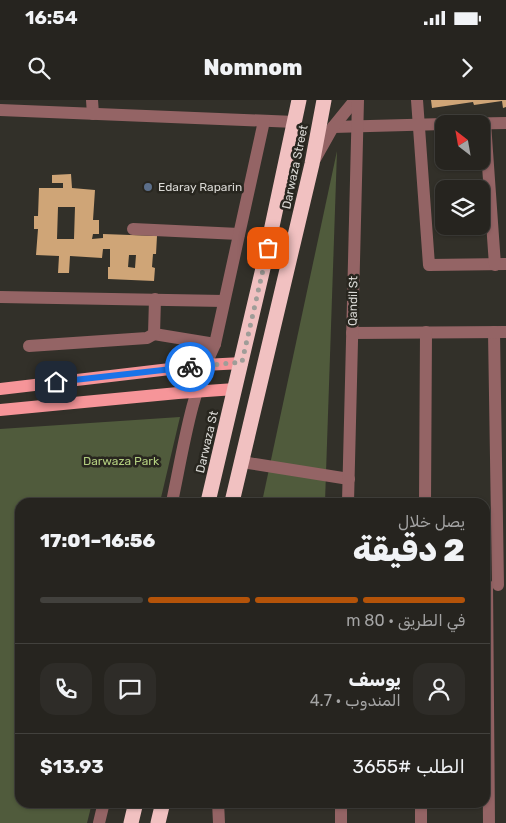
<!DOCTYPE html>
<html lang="ar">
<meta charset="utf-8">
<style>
body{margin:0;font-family:Rubik,Cairo,sans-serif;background:#2e2c28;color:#f1f3f6;direction:rtl;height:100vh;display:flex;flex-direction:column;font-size:19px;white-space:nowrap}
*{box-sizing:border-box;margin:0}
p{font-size:16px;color:#a4a4a4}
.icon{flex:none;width:28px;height:28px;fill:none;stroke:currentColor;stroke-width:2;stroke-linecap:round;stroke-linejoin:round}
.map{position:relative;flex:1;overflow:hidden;direction:ltr}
.sheet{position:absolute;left:15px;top:398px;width:475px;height:310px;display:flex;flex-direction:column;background:#26241f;border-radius:15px;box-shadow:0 1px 4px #0004,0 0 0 1px #42413d;direction:rtl}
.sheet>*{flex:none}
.needle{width:32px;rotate:329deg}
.controls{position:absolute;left:435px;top:15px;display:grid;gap:10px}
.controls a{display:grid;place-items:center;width:55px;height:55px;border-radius:10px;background:#26241f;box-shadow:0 1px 4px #0004,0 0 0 1px #42413d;font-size:25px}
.pin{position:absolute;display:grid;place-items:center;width:42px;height:42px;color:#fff;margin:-21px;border-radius:10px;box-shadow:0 2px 8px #0006}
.courier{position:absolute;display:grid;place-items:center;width:50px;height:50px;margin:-25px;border:4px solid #1a73e8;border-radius:50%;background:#fff;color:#222;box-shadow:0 1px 6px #0007}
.headline em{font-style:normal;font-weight:800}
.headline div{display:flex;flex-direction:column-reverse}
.headline{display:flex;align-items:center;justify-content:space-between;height:85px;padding:0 25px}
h1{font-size:32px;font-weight:800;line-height:38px}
.bar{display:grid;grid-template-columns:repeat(4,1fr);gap:8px 5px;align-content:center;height:60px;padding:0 25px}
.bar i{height:6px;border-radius:4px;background:#42413d}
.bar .active{background:#b45309}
.bar p{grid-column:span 4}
.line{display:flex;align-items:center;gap:12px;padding:0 25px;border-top:1px solid #42413d}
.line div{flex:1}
.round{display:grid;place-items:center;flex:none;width:52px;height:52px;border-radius:15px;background:#2e2c28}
.status{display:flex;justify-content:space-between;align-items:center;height:35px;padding:0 25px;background:#26241f;direction:ltr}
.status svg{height:14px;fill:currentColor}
header{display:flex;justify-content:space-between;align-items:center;height:65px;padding:0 25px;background:#26241f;font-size:22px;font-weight:800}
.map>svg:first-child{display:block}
</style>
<div class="status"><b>16:54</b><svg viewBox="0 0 49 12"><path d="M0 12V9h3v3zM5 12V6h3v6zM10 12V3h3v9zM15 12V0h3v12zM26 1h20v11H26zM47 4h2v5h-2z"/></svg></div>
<header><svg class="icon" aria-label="forward" viewBox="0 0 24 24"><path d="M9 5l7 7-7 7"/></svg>Nomnom<svg class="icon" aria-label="search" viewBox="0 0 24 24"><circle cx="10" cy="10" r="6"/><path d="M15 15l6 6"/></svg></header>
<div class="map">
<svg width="506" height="723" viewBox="0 0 506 723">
<rect width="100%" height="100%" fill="#323029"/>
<g fill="#505b3c">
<polygon points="337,51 325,402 262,402"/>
<polygon points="180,317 160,402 20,402 20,702 92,703 87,723 0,723 0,329"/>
</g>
<g fill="#cfa577" fill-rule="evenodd">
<polygon points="431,0 506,0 506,7 503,8 502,1 474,5 473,2 432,8"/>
<path d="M71,74L72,88L95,90L93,120H99V134H93L92,139L103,138V134L157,136L156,154H153L152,167L155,168L154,181L108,179V167H110V149H103L102,158L70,156L69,173H58L59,156L36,155L38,129H34V116H38L39,88H63V83H52V75ZM58,107H75L74,139H57ZM129,155H136L135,168L128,167Z"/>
</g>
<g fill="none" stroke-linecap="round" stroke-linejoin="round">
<g stroke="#946465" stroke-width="12">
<polyline points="92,0 93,14"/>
<polyline points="417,0 429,165 506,164"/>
<polyline points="0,10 295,22"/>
<polyline points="485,23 495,165"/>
<polyline points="452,24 506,23"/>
<polyline points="333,27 444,24"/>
<polyline points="315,59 333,27 355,0"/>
<polyline points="133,129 239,134"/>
<polyline points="0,197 224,201"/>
<polyline points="494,232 498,485"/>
<polyline points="352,233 506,232"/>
<polyline points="154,234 215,244"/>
<polyline points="29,246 147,238 154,234 155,199"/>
<polyline points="242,362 349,379"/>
<path d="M172,402C183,350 191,293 215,244L264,21"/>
<polyline points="348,402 358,0"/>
<polyline points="425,402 426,232"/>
<polyline points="487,485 489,723"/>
<polyline points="218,702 219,723"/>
<polyline points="99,723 104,702"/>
<polyline points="341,723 341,702"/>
<polyline points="421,723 421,702"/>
</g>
<g stroke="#f69599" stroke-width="12">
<polyline points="0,289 204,265 242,263"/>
<polyline points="0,310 178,293 235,289"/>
</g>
<g stroke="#f1c1c1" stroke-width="15">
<polyline points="208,402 264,164 299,0"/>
<polyline points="232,402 312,64 324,0"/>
<polyline points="131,723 136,702"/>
<polyline points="158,723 163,702"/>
</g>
</g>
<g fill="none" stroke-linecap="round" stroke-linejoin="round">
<polyline stroke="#9f9d98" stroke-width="5" stroke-dasharray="0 9" points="190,267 242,262 268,148"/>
<polyline stroke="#1a73e8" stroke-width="6" points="56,282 190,267"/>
</g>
<circle fill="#5c6f8a" stroke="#28261f" stroke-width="2" cx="148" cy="87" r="5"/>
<g text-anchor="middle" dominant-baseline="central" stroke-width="5" stroke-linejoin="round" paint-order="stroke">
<g font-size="12" fill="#d9d8d4" stroke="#28261f">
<text transform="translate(295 67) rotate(-78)">Darwaza Street</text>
<text transform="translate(353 201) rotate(-89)">Qandil St</text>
<text transform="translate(207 342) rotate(-77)">Darwaza St</text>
</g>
<g font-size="12" fill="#d9d8d4" stroke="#28261f" text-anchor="start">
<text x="158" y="87">Edaray Raparin</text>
</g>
<g font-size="12" fill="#b2ce7f" stroke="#28261f">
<text x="121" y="361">Darwaza Park</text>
</g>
</g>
</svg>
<div class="controls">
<a><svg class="needle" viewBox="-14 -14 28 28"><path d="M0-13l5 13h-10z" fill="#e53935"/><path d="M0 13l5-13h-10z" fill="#a4a4a4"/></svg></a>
<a><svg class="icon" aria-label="layers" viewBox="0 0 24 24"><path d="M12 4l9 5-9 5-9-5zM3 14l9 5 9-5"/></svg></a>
</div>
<div class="pin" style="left:268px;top:148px;background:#ea580c"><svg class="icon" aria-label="bag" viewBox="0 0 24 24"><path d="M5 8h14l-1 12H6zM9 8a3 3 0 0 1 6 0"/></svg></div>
<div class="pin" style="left:56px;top:282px;background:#1f2937"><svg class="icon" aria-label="home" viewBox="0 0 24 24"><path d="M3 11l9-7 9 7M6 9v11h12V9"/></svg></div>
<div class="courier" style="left:190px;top:267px"><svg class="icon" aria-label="bike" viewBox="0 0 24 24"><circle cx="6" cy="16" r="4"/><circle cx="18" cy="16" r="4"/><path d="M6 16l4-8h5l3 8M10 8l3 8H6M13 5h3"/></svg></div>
<section class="sheet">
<div class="headline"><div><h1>2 دقيقة</h1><p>يصل خلال</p></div><em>16:56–17:01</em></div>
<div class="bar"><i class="active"></i><i class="active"></i><i class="active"></i><i></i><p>في الطريق · 80 m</p></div>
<div class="line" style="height:90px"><a class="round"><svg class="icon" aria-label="person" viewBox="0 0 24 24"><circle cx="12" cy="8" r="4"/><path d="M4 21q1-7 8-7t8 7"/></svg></a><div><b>يوسف</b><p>المندوب · 4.7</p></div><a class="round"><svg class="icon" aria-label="chat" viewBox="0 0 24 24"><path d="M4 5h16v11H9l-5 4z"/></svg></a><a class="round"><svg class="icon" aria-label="phone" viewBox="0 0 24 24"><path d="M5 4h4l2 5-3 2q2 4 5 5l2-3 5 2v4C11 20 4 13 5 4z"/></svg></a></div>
<div class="line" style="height:65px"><div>الطلب #3655</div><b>$13.93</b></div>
</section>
</div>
